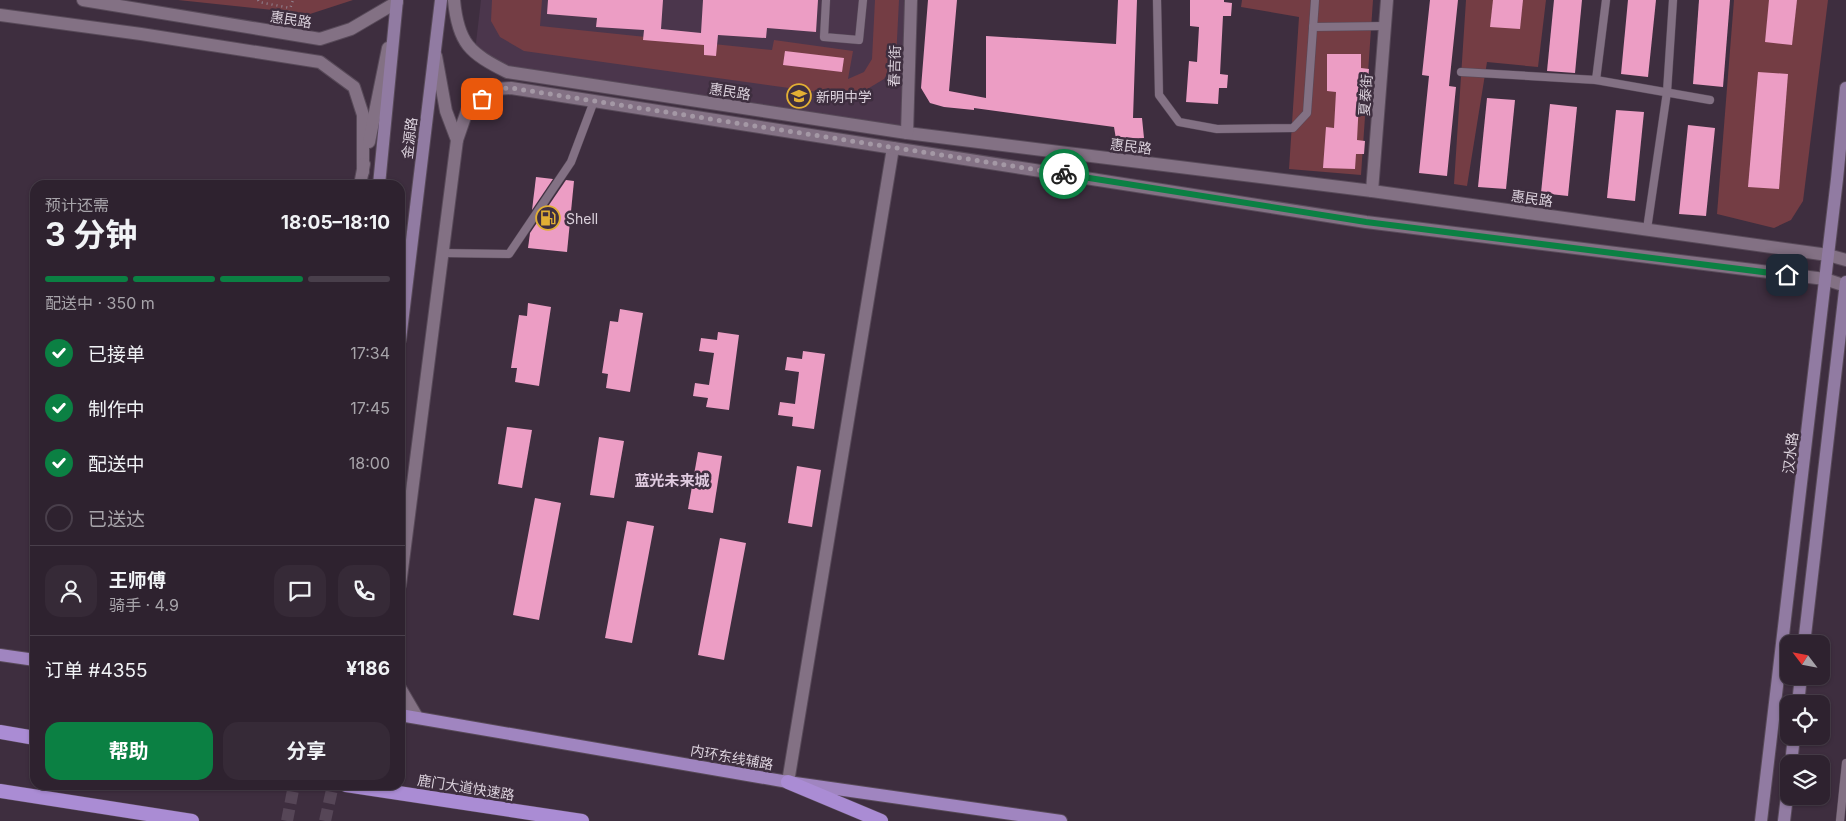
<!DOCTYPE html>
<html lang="zh">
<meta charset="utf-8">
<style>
body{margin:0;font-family:Inter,"Noto Sans SC",sans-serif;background:#362a37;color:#f1f3f6;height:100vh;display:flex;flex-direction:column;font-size:19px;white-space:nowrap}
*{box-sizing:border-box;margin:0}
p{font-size:16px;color:#a7a4aa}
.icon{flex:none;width:28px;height:28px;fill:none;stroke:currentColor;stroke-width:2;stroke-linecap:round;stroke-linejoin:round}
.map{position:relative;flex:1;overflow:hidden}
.sheet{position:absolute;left:30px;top:180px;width:375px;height:610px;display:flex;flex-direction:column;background:#2e222f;border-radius:15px;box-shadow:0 1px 4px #0004,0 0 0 1px #493f4b}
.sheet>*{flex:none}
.needle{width:32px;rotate:302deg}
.tools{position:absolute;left:1780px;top:635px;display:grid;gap:10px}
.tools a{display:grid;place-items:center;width:50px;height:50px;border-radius:10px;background:#2e222f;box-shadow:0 1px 4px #0004,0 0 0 1px #493f4b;font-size:25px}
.pin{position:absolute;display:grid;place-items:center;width:42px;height:42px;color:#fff;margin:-21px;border-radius:10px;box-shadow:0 2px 8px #0006}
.courier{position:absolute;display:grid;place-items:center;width:50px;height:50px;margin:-25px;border:4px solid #0b8043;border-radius:50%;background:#fff;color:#222;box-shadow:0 1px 6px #0007}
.headline em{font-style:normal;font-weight:700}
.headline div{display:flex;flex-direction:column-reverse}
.headline{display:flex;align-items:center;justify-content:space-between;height:85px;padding:0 15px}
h1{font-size:32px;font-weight:700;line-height:38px}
.bar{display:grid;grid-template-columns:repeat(4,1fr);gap:8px 5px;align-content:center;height:60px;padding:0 15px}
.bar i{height:6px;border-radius:4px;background:#493f4b}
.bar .selected{background:#0b8043}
.bar p{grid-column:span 4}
.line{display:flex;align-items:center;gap:12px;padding:0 15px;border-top:1px solid #493f4b}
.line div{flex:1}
.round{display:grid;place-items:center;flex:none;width:52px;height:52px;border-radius:15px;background:#362a37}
ol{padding:0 15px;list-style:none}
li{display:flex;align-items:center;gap:15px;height:55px}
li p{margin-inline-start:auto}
li .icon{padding:5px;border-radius:50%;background:#0b8043;color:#fff;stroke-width:4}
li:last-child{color:#a7a4aa}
li i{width:28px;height:28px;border:2px solid #493f4b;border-radius:50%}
.button{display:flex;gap:10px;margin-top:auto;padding:10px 15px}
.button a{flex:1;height:58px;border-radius:15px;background:#0b8043;color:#fff;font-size:20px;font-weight:700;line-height:58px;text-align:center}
.button a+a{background:#362a37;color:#f1f3f6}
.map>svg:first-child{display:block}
</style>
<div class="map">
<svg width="1846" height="821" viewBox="0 0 1846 821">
<rect width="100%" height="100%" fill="#3e2e3f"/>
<polygon fill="#4b364c" points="481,0 911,0 907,133 474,60"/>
<g fill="#743d44">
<polygon points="178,0 353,0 310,14"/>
<polygon points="492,0 542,0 540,26 772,50 774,40 853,51 848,79 864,72 872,59 875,0 899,0 896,59 884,79 854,97 524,51 500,37 491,21"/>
<polygon points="1242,0 1373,0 1361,175 1289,169 1299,17 1241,7"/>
<polygon points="1466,0 1546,0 1538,67 1487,62 1467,186 1454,184"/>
<polygon points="1734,0 1828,0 1803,201 1791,220 1774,228 1717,214"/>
</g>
<g fill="#ec9dc4">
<polygon points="548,0 663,0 661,29 701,33 703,0 818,0 816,32 767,28 766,38 718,35 716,56 704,55 704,45 643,40 644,30 596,27 597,18 547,14"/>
<polygon points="928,0 957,0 949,91 986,98 986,36 1116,44 1118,0 1137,0 1133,118 1142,118 1144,138 1116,139 1114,127 974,108 974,110 944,107 930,103 921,88"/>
<polygon points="1190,0 1224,0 1224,2 1232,3 1231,16 1223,16 1220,74 1228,75 1227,88 1219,88 1218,104 1186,102 1189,61 1197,62 1199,27 1190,26"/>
<polygon points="1430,0 1458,0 1449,86 1456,87 1447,176 1419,173 1429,76 1422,75"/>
<polygon points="1493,0 1523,0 1520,29 1490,27"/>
<polygon points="1554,0 1582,0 1575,73 1547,71"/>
<polygon points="1628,0 1656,0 1648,77 1621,74"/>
<polygon points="1699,0 1730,0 1723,87 1693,84"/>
<polygon points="1769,0 1797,0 1792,45 1765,42"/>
<polygon points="785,51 844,58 842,72 783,65"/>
<polygon points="1327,54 1361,54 1361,68 1369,69 1368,81 1360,81 1357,140 1365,141 1364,154 1356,154 1355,169 1323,168 1326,127 1334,128 1336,92 1327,91"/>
<polygon points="1758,72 1788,74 1779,189 1748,187"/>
<polygon points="1487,98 1515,100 1506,189 1478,187"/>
<polygon points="1550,104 1577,107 1568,196 1541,193"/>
<polygon points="1616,110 1644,112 1635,201 1607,198"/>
<polygon points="1688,125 1715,128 1706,216 1679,214"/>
<polygon points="536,177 553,179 532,210"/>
<polygon points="566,180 574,181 567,252 528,248 530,233"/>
<polygon points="528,303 551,307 539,386 515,382 517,368 511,368 519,315 527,316"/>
<polygon points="620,309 643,313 630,392 606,388 608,374 602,373 610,321 618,322"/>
<polygon points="718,332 739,335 729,410 706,407 708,398 693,396 695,383 709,385 714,353 699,351 701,338 717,340"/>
<polygon points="803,351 825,354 814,429 792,426 793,417 778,415 780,402 795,404 799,372 785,370 787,357 802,359"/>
<polygon points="507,427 532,430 522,488 498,484"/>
<polygon points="599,437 624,441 614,498 590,495"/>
<polygon points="698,452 722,456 713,513 688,509"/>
<polygon points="797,466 821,470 812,527 788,523"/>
<polygon points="535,498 561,503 539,620 513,615"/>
<polygon points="627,521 654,526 632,643 605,638"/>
<polygon points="720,538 746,543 724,660 698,655"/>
</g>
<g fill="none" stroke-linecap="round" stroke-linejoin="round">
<g stroke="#564657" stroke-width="12" stroke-dasharray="12 6" stroke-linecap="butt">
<polyline points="287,821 294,785"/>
<polyline points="325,821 333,785"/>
</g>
<g stroke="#584a59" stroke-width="9">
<g id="service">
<polyline points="826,0 824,37 859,40 863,0"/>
<polyline points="1157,0 1159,95 1179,122 1217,129 1293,128 1307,113 1315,0"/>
<polyline points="1313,27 1385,26"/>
<polyline points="1461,72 1596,80 1606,0"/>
<polyline points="1596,80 1710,100"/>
<polyline points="1647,229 1667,92 1673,0"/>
<polyline points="442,253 509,254 571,162 594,101"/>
<polyline points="1840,821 1846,763"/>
</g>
</g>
<g stroke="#584a59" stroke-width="14">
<polyline id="minor" points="788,782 893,148"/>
</g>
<g stroke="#584a59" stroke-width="14">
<g id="tertiary">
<polyline points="83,0 320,39 351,29 397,2"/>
<path d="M454,0C458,44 470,53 507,72L907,133L1372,191L1828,255L1846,260"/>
<polyline points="0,15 141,34 320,62 354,87 363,115 363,172"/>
<polyline points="907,133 911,0"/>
<polyline points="457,140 468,108 496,89 511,88 1366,222 1825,279 1846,286"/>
<polyline points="369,142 388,48"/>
<polyline points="360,185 364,164"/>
<polyline points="1372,191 1387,0"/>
<polyline points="400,585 457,140 446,111 436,56"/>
<polyline points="400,688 417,717"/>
</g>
</g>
<g stroke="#584a59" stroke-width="14">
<g id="secondary">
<polyline points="379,185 397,0"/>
<polyline points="400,340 441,0"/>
<polyline points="1804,644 1846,282"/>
<polyline points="1798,704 1801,676"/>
<polyline points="1791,764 1794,736"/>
<polyline points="1761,821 1837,179 1846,88"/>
<polyline points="1784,821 1789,780"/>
</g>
</g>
<g stroke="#584a59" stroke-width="14">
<g id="primary">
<polyline points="0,655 35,660"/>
<polyline points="400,715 788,782 1061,821"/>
</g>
</g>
<g stroke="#584a59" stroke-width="15">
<g id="trunk">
<polyline points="0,732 35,738"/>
<polyline points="788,782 881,821"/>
<polyline points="346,785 582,821"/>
<polyline points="0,791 192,821"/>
</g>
</g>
<g stroke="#918492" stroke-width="2.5" stroke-dasharray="1 4" stroke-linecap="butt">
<polyline points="258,0 259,2 290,8"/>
<polyline points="286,21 293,0"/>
</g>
<use href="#service" stroke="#837184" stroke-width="8"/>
<use href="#minor" stroke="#837184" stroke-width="12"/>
<use href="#tertiary" stroke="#837184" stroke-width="12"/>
<use href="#secondary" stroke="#917ba2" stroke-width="12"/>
<use href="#primary" stroke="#a085c0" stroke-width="12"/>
<use href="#trunk" stroke="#aa8cd4" stroke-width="14"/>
</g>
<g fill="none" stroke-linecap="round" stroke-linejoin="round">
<polyline stroke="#a498a5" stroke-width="5" stroke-dasharray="0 9" points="482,99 496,89 511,88 1064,174"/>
<polyline stroke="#0b8043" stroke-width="6" points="1064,174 1366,222 1787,275"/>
</g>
<defs>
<g id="school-ring" transform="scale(1.25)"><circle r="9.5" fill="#3e2e3f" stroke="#e2af34" stroke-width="1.5"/><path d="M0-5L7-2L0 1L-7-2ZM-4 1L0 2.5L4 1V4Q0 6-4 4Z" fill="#e2af34"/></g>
<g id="fuel-ring" transform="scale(1.25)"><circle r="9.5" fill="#3e2e3f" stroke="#e2af34" stroke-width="1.5"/><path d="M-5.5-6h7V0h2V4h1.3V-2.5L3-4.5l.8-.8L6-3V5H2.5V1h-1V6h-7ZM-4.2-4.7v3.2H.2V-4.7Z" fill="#e2af34"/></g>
</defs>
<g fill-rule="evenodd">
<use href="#school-ring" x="799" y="96"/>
<use href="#fuel-ring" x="548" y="218"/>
</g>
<g text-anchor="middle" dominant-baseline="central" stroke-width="5" stroke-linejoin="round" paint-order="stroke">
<g font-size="14" fill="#dbd1dc" stroke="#3e2e3f">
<text transform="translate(291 19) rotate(9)">惠民路</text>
<text transform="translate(894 66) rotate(-88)">春吉街</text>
<text transform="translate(730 91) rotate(9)">惠民路</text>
<text transform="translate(1365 95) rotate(-86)">夏泰街</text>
<text transform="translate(409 138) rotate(-83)">金源路</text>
<text transform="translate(1131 146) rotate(7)">惠民路</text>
<text transform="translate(1532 198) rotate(8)">惠民路</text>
<text transform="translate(1790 453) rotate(-83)">汉水路</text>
<text transform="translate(732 757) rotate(10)">内环东线辅路</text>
<text transform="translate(466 787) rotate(9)">鹿门大道快速路</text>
</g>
<g font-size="14" fill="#dbd1dc" stroke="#3e2e3f" text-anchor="start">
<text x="816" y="96">新明中学</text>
<text x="566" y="218">Shell</text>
</g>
<g font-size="15" font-weight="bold" fill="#e0cbe0" stroke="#3e2e3f">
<text x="672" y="480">蓝光未来城</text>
</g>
</g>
</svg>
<div class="tools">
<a><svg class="needle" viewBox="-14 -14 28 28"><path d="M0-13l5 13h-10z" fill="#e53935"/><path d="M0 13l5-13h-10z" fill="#a7a4aa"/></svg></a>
<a><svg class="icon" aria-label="locate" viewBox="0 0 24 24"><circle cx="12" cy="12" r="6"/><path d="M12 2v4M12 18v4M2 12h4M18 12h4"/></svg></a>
<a><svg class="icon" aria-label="layers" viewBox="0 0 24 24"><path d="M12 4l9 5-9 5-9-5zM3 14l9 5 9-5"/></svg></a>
</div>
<div class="pin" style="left:482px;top:99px;background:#ea580c"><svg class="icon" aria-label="bag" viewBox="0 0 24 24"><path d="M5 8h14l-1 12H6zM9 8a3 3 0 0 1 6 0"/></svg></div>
<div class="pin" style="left:1787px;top:275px;background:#1f2937"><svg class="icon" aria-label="home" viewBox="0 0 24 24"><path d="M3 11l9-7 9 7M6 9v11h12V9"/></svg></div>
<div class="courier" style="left:1064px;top:174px"><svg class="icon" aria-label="bike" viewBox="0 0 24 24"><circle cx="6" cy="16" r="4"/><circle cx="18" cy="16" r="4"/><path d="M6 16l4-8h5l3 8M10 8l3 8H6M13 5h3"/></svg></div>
<section class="sheet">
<div class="headline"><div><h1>3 分钟</h1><p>预计还需</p></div><em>18:05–18:10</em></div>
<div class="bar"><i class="selected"></i><i class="selected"></i><i class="selected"></i><i></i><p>配送中 · 350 m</p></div>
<ol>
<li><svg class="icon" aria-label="check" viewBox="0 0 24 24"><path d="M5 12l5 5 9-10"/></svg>已接单<p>17:34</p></li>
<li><svg class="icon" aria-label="check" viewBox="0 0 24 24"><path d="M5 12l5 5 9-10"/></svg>制作中<p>17:45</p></li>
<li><svg class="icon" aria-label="check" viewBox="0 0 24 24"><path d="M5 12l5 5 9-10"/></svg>配送中<p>18:00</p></li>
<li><i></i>已送达</li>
</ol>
<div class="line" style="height:90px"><a class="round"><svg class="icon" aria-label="person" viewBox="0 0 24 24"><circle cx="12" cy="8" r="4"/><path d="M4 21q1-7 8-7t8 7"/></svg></a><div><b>王师傅</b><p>骑手 · 4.9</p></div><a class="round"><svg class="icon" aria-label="chat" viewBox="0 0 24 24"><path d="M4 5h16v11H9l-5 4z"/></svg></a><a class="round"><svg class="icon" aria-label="phone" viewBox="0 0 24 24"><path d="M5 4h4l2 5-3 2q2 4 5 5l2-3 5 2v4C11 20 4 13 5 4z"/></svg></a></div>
<div class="line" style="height:65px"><div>订单 #4355</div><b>¥186</b></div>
<div class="button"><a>帮助</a><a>分享</a></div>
</section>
</div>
